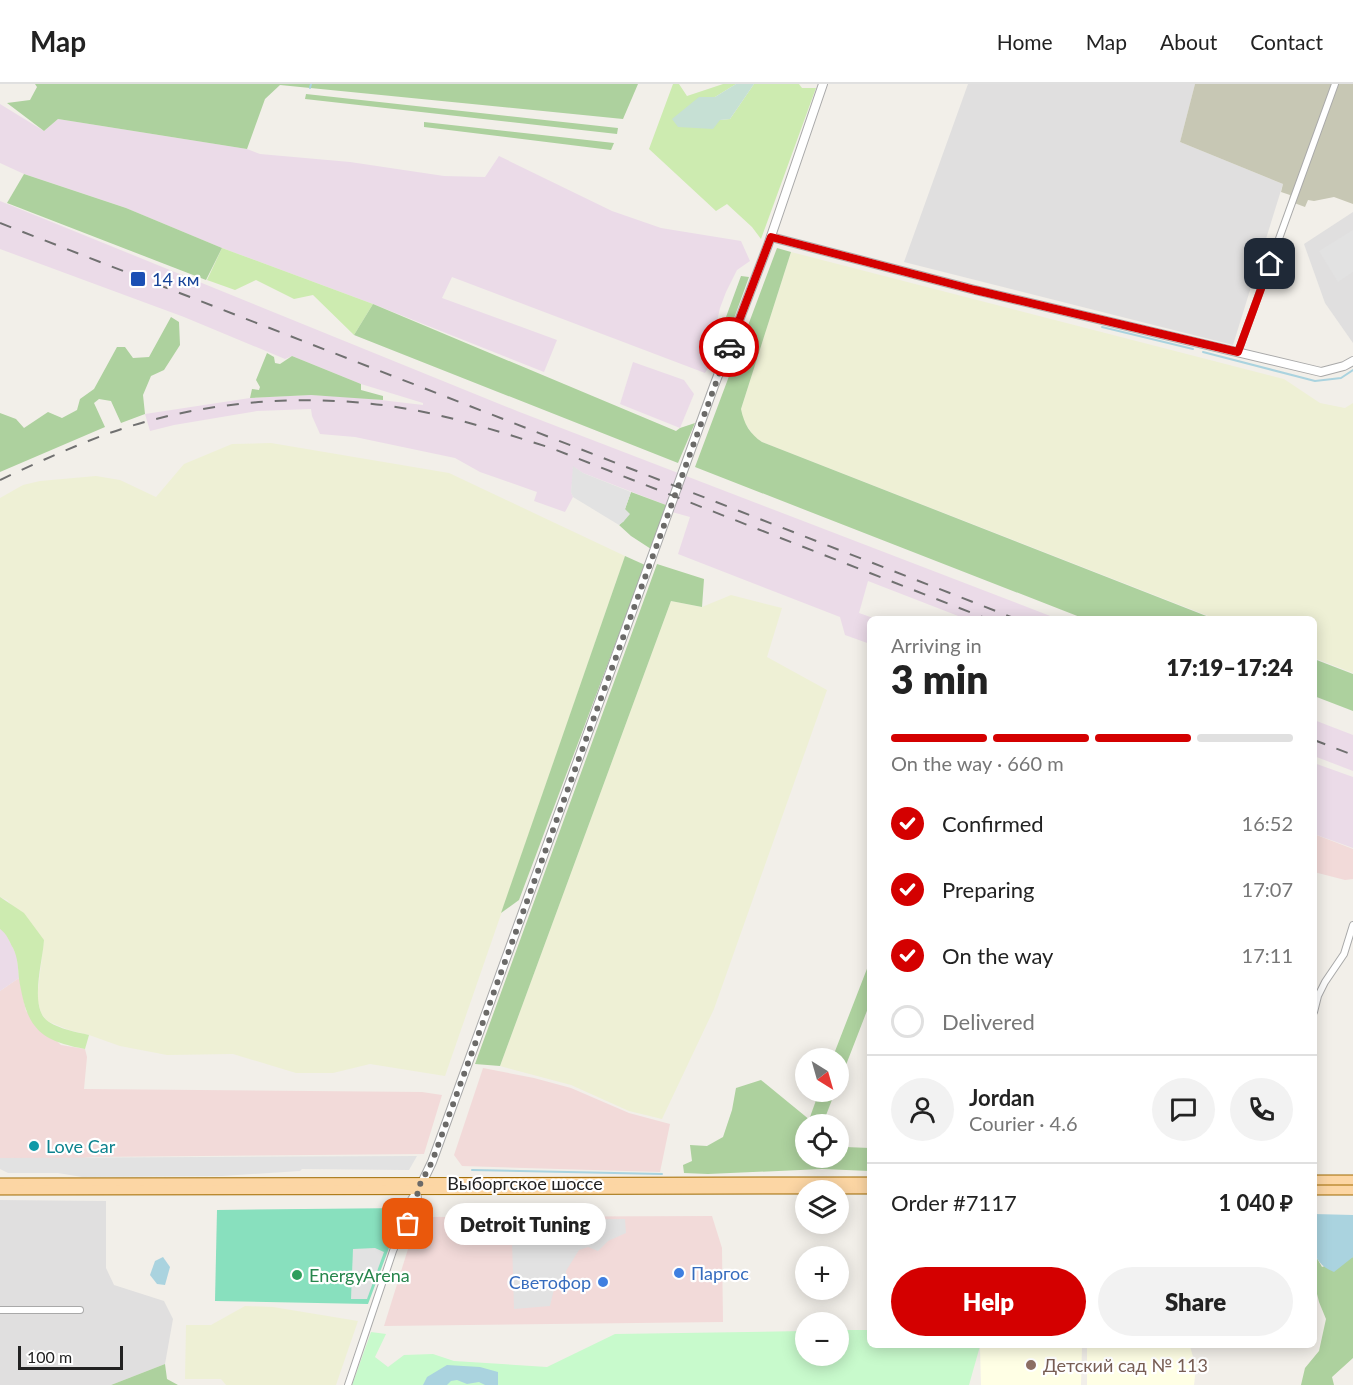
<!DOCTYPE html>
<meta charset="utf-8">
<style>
body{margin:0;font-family:Lato,sans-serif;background:#f2f2f2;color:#222;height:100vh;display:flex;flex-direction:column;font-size:22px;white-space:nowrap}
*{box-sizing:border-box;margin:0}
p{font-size:20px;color:#767676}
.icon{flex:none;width:33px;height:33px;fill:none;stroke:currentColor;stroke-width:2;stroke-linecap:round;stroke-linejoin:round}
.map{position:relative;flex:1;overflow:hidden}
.sheet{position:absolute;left:867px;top:532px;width:450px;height:732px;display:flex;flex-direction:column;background:#fff;border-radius:9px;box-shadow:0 3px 15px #0003}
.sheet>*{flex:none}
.needle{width:39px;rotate:143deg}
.buttons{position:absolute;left:795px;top:964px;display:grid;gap:12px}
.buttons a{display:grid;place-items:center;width:54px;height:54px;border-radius:50%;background:#fff;box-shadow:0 3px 15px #0003;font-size:30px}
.scale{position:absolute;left:18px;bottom:15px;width:105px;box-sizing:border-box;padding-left:6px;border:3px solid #222;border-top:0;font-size:16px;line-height:21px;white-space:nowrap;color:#222;-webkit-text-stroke:4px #fff;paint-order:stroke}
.pin{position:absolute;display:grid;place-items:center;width:51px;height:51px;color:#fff;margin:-26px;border-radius:12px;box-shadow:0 3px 9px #0006}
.courier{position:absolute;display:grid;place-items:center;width:60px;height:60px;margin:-30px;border:4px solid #d40000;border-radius:50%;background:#fff;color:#222;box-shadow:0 2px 8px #0007}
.bubble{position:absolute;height:42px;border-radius:21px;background:#fff;box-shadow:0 3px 15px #0003;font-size:20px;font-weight:800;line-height:42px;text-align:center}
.overview em{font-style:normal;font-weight:800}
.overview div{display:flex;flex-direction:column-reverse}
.overview{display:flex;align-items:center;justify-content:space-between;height:102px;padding:0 24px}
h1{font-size:39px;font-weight:800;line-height:45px}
.bar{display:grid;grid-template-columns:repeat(4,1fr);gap:9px 6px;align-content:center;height:72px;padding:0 24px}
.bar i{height:8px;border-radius:4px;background:#e0e0e0}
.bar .active{background:#d40000}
.bar p{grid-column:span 4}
.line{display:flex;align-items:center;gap:15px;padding:0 24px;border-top:2px solid #e0e0e0}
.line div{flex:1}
.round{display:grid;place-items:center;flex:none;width:63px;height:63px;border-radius:32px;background:#f2f2f2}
ol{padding:0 24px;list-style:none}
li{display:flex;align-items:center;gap:18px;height:66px}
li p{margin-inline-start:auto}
li .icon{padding:6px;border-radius:50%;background:#d40000;color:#fff;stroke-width:4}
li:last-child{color:#767676}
li i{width:33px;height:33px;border:3px solid #e0e0e0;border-radius:50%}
.button{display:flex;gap:12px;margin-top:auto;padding:12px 24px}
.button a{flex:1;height:69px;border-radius:36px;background:#d40000;color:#fff;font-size:24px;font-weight:800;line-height:69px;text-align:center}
.button a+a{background:#f2f2f2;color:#222}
header{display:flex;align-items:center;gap:36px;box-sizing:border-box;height:84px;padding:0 30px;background:#fff;border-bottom:2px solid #e0e0e0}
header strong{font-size:28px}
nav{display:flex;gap:33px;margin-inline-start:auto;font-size:21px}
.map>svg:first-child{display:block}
</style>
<header>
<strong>Map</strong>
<nav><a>Home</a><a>Map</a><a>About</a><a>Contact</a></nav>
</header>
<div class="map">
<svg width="1353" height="1301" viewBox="0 0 1353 1301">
<rect width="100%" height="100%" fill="#f2efe9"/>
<g fill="#e0dfdf">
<polygon points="968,0 1195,0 1180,58 1283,100 1233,261 904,178"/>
<polygon points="1353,128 1353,259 1325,219 1304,160"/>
<polygon points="0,1116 106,1117 106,1184 114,1201 164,1217 173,1235 165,1280 111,1301 0,1301"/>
</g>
<g fill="#f2dad9">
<polygon points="1314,750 1353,765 1353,795 1345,796 1314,788"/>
<polygon points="19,894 26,927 61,961 85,965 87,973 84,1005 422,1008 442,1011 424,1070 93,1073 0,1083 0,907"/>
<polygon points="483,984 534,994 571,1004 629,1029 670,1040 660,1088 462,1082 454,1071"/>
<polygon points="712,1132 722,1164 723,1238 384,1242 418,1133"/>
</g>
<g fill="#ebdbe8">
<polygon points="0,20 44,47 58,35 247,65 260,70 350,78 444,92 485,93 499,72 612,127 661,144 741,157 750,177 737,186 726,208 720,224 710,269 712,278 705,289 452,193 442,214 557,256 544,288 373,220 222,164 126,124 24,90 0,79"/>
<polygon points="0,117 517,327 1058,535 966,535 868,497 859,529 876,535 870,536 870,560 845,551 840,533 678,470 690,433 672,428 666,421 583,389 574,383 571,408 573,413 565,428 534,417 537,408 480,388 455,374 355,353 320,350 312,332 311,325 257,327 174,341 150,347 145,330 250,314 311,311 355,313 423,321 423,319 361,300 292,272 285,275 184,233 0,165"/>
<polygon points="633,278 684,296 694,310 680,344 620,320"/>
<polygon points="1314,636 1353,651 1353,687 1314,672"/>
<polygon points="1314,679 1353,693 1353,764 1314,750"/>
<polygon points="0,845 5,848 17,872 19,894 0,907"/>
</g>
<g fill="#ffffe5">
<polygon points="980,1262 1082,1262 1081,1301 981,1301"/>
<polygon points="1087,1262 1190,1262 1196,1284 1194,1301 1087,1301"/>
</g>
<polygon fill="#c7c7b4" points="1195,0 1353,0 1353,120 1334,113 1314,117 1308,116 1305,123 1289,117 1290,111 1281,108 1283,100 1180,58"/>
<g fill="#eef0d5">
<polygon points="791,168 1284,295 1320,319 1345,324 1353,319 1353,589 1314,574 1314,536 1216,535 762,358 755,354 743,336 741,325"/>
<polygon points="271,359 449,389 625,472 445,992 370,980 333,989 296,989 233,970 167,971 120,962 89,951 69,946 47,937 41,929 37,914 44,856 7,816 0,813 0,414 23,401 40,397 96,392 120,396 156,413 184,380 232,360"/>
<polygon points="731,511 782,524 767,573 827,606 714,925 662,1035 629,1027 571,1001 500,982 671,517 702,523"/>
<polygon points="245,1222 273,1223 358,1237 336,1301 226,1301 221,1295 185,1295 186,1241 211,1241"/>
</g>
<g fill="#cdebb0">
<polygon points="673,0 679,0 687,12 723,0 736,0 715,13 699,14 720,36 730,35 754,0 799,0 802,4 816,4 761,155 752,143 727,120 716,127 649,65"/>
<polygon points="222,164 373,220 354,251 313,211 294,215 256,196 235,206 207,196"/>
<path d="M0,813L24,829L44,856C43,877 28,925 49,938C60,945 76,948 89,951L85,965C37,956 27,943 19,895C18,884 18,874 13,864C9,857 7,850 0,845Z"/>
</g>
<g fill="#add19e">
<polygon points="35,0 638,0 623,35 280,1 265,15 247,65 58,35 44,47 7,19 30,16 37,3"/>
<polygon points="306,10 618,44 617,50 305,15"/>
<polygon points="424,38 614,59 611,66 424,43"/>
<polygon points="24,90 126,124 222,164 206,196 7,119"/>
<path d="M777,164L791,168L741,325C744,340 750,350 762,358L1214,535H1085L695,383Z"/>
<polygon points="741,192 749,193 719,276 711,271 718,254 714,250 718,235 726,233"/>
<polygon points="373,220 676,347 680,344 695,339 678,379 354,251"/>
<polygon points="171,233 179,238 180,261 164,286 151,292 143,311 145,330 121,339 111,317 99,315 94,319 105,343 0,388 0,329 16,335 24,344 48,328 62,334 77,326 80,315 94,305 117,263 125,263 133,274 149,273"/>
<polygon points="267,269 274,273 275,279 280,280 292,272 361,300 361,306 383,312 383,316 311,311 250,314 252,305 259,306 260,303 256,296"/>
<polygon points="631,408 666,421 651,465 631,452 619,441 624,437 625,425"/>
<polygon points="625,472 645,481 519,816 501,829"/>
<polygon points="657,480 704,495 702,523 671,517 500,982 475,980"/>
<polygon points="1314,575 1353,590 1353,627 1314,612"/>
<polygon points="870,877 870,919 839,999 838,975 832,975"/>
<polygon points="761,996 816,1041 806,1041 806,1074 838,1074 839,1058 845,1063 870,1064 870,1087 822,1085 708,1090 684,1089 683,1081 692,1077 690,1061 707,1062 723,1053 732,1026 736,1004"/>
<polygon points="819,1008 835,1008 823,1039 810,1033"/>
<polygon points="1314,1169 1322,1183 1353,1173 1353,1274 1332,1293 1334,1301 1301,1301 1305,1284 1319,1267 1326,1235 1319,1218 1314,1198"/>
<polygon points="165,1280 167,1295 178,1301 111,1301"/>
</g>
<polygon fill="#c6e0d4" points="736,0 754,0 730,35 720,36 713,45 678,43 672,35 699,13 715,13"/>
<polygon fill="#c8facc" points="839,1246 870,1246 870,1262 980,1262 969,1301 352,1301 371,1248 386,1250 375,1273 388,1283 404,1271 433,1270 454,1277 547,1283 615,1250 805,1247 806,1272 838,1272"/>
<polygon fill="#88e0be" points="404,1124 368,1220 215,1217 217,1126"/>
<g fill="#e2e2e2">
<polygon points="1353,146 1353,188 1338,198 1319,167"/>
<polygon points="573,382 583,389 631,408 625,425 630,430 624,437 619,441 573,413 571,408"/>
<polygon points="417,1072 409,1086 302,1085 300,1087 222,1092 82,1093 58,1089 8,1089 0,1085 0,1074"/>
<polygon points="625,1135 626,1149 608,1157 598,1167 588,1163 579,1166 566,1187 567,1203 554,1205 550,1222 514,1225 512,1157 518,1156 518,1136"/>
<polygon points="375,1164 384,1168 367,1215 351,1215 353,1165"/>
</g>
<g fill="#aad3df">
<path d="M1314,1130L1353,1131V1173L1334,1188C1307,1177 1314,1155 1314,1130Z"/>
<polygon points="163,1173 170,1183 165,1201 157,1200 150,1191 155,1177"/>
<polygon points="447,1281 480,1283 498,1288 498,1301 485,1301 479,1298 467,1300 457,1296 451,1297 447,1301 423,1301 427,1293"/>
</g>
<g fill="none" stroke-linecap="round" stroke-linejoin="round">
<g stroke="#aad3df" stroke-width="2">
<polyline points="310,4 311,0"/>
<polyline points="1102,243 1193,265"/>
<polyline points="1203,268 1315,297 1341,294 1353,286"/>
<polyline points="472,1086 662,1090"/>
</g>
<g stroke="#a9a9a9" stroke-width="8">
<g id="minor">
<polyline points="1238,268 1335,0"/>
<polyline points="1314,928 1318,912 1325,898 1344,870 1353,841"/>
<path d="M408,1140C405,1126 408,1118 417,1107"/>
<polyline points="0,1226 80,1226"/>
<polyline points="348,1301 393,1167 402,1145 408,1140 414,1130 418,1115 417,1106"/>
</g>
</g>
<g stroke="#a9a9a9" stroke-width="10">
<g id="tertiary">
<polyline points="771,153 975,206 1321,288 1344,282 1353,277"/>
<polyline points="420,1103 432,1078 714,302 768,161 823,0"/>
</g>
</g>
<g stroke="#a06b00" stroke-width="11">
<g id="primary">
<polyline points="1314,1096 1353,1096"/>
<polyline points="0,1099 870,1098"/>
<polyline points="0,1106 870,1105"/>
<polyline points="1314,1106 1353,1106"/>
</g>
</g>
<use href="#minor" stroke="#fff" stroke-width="6"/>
<use href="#tertiary" stroke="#fff" stroke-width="8"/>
<use href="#primary" stroke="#fcd6a4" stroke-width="9"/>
<g stroke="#707070" stroke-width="2" stroke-dasharray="12 12" stroke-linecap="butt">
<polyline points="0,139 1019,536"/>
<path d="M0,396C34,380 69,364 104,351C203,315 317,307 419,327C464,336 507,350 551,364L990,536"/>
<polyline points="1314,656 1353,671"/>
</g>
</g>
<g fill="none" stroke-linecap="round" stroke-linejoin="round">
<polyline stroke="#6b6a68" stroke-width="6" stroke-dasharray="0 10.8" points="408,1140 414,1130 418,1115 417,1106 432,1078 729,263"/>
<polyline stroke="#d40000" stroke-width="8" points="729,263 771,153 975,206 1238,268 1270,180"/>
</g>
<rect fill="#1a4fb4" stroke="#fff" stroke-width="2" x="130" y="187" width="16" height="16" rx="3"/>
<circle fill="#0f9aa8" stroke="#fff" stroke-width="2" cx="34" cy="1062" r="6"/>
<g fill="#3f7fe0" stroke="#fff" stroke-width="2">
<circle cx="679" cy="1189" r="6"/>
<circle cx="603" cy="1198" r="6"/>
</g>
<circle fill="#2e9e5b" stroke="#fff" stroke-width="2" cx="297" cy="1191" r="6"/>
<circle fill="#8d6e63" stroke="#fff" stroke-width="2" cx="1031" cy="1281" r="6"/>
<g text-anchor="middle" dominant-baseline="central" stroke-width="4.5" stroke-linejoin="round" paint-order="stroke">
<g font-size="18" fill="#164399" stroke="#fff" text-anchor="start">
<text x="152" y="195">14 км</text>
</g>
<g font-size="18" fill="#0d838f" stroke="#fff" text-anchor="start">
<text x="46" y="1062">Love Car</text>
</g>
<g font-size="18" fill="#222" stroke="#fff">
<text x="525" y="1099">Выборгское шоссе</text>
</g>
<g font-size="18" fill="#366cbe" stroke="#fff" text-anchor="start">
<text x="691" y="1189">Паргос</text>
<text x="591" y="1198" text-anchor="end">Светофор</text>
</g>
<g font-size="18" fill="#27864d" stroke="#fff" text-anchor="start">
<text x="309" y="1191">EnergyArena</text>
</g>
<g font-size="18" fill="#785e54" stroke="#fff" text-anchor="start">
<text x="1043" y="1281">Детский сад № 113</text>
</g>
</g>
</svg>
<div class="buttons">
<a><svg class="needle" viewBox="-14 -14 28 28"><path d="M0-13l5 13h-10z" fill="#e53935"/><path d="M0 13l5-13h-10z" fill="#767676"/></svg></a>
<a><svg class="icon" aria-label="locate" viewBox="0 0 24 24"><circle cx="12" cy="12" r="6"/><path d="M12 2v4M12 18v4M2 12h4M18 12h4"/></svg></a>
<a><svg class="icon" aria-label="layers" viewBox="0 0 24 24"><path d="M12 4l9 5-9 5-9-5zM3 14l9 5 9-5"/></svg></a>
<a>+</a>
<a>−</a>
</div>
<div class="scale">100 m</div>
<div class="pin" style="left:408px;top:1140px;background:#ea580c"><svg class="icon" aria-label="bag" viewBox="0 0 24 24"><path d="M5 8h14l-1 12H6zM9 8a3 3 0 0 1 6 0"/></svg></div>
<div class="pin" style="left:1270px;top:180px;background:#1f2937"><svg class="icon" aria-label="home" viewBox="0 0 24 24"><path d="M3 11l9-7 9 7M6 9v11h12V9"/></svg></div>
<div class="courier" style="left:729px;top:263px"><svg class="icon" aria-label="car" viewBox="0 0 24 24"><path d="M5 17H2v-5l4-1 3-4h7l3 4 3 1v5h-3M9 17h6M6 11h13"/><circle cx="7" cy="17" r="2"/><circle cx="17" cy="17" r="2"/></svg></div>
<div class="bubble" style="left:444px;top:1119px;width:162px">Detroit Tuning</div>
<section class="sheet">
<div class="overview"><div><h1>3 min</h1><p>Arriving in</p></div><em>17:19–17:24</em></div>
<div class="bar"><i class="active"></i><i class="active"></i><i class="active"></i><i></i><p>On the way · 660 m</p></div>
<ol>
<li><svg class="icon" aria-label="check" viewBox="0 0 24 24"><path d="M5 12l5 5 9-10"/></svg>Confirmed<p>16:52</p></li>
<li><svg class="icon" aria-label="check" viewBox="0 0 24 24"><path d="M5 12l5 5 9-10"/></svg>Preparing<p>17:07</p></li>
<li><svg class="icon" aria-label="check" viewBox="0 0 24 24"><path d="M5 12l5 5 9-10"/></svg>On the way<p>17:11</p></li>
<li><i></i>Delivered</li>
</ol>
<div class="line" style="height:108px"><a class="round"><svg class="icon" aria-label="person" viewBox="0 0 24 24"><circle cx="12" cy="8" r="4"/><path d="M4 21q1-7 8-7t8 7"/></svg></a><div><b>Jordan</b><p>Courier · 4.6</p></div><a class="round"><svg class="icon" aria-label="chat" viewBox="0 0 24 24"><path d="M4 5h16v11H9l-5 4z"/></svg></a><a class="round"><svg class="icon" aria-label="phone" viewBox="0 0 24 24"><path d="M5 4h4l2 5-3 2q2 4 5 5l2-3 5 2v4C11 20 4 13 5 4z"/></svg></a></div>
<div class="line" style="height:78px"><div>Order #7117</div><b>1 040 ₽</b></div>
<div class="button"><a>Help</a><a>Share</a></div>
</section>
</div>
